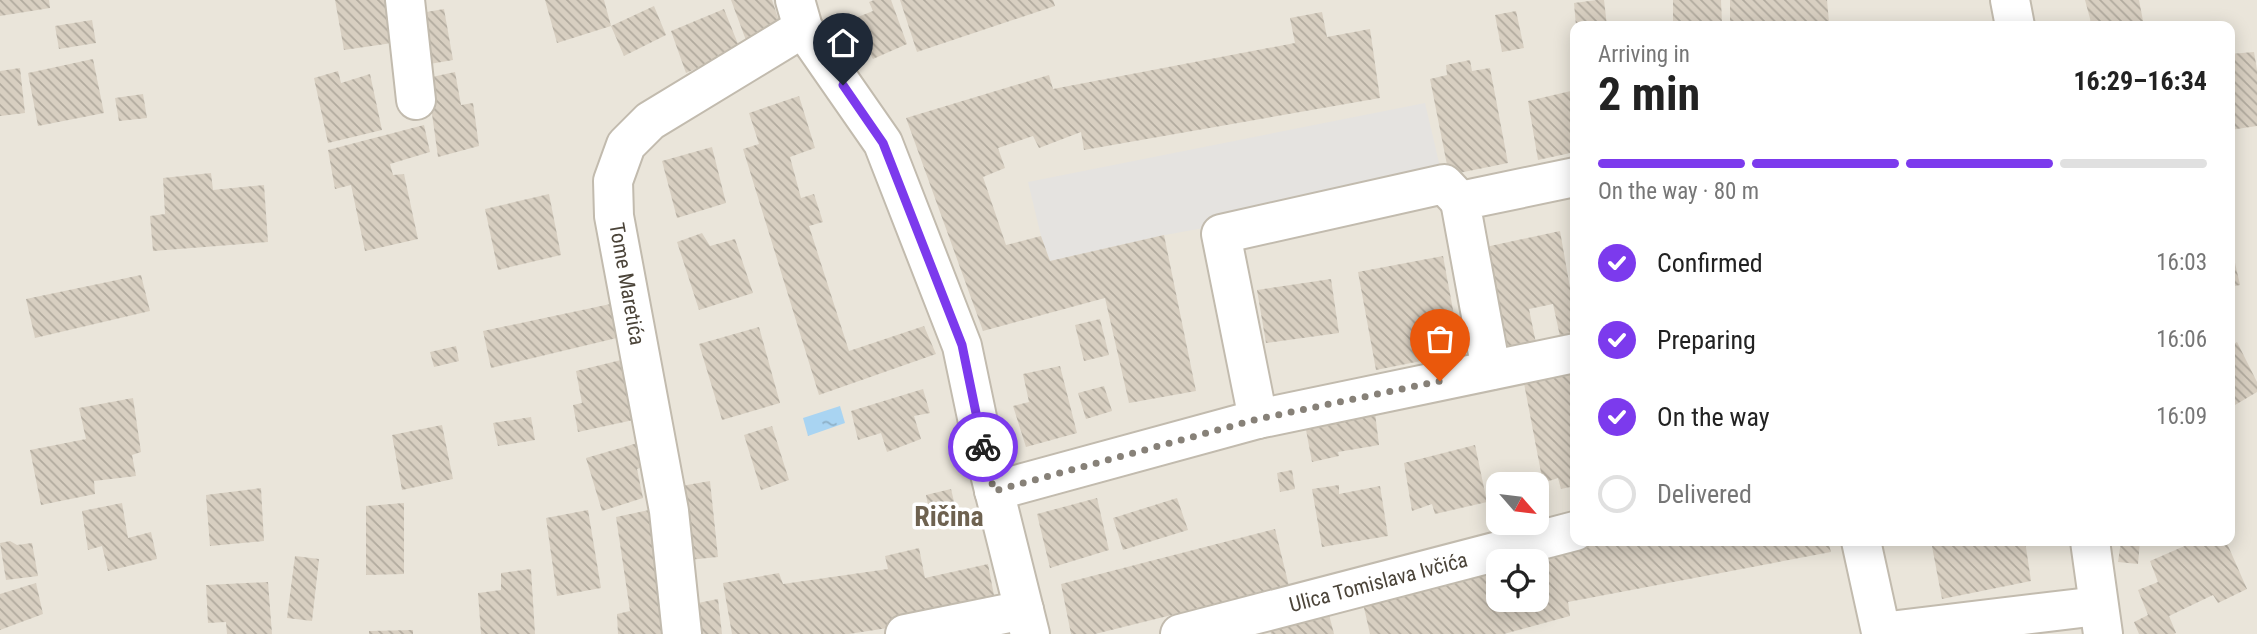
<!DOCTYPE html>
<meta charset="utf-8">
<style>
body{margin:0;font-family:"Roboto Condensed",sans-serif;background:#f6f6f6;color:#222;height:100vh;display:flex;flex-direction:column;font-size:26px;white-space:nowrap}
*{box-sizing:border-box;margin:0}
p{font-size:23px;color:#767676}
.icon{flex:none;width:38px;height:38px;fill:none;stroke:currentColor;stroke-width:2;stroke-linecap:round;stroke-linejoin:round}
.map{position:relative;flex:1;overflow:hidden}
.side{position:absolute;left:1570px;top:21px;width:665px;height:525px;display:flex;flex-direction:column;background:#fff;border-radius:14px;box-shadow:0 4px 18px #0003}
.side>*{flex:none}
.needle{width:46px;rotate:118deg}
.controls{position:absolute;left:1486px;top:472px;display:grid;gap:14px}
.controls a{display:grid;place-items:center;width:63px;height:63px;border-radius:14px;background:#fff;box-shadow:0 4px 18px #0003;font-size:35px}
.pin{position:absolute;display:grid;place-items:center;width:60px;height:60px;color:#fff;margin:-72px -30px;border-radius:50% 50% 50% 0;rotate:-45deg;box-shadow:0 0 7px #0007}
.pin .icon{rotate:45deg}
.courier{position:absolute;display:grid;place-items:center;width:70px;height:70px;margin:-35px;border:5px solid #7c3aed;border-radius:50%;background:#fff;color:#222;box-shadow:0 2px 9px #0007}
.headline em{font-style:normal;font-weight:700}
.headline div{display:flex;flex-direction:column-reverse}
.headline{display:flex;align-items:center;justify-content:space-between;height:119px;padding:0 28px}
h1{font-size:46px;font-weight:700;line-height:52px}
.bar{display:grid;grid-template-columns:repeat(4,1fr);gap:10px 7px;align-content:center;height:84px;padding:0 28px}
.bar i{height:9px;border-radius:5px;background:#e0e0e0}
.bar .on{background:#7c3aed}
.bar p{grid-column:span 4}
ol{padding:0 28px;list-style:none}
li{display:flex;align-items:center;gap:21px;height:77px}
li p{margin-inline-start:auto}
li .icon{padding:7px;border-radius:50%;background:#7c3aed;color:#fff;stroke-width:4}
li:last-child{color:#767676}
li i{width:38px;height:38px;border:4px solid #e0e0e0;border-radius:50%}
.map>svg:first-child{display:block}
</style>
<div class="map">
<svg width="2257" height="634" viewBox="0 0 2257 634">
<defs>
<pattern id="water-ripples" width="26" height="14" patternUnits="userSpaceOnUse" patternTransform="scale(1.75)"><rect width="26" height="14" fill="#a9d4f2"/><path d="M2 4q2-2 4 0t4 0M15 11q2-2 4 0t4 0" fill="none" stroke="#8caec5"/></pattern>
<pattern id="building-back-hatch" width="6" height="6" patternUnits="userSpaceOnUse" patternTransform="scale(1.75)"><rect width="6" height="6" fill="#d8cfc1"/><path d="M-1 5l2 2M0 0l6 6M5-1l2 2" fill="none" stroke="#b1aa9e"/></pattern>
</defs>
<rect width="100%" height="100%" fill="#f6f3ec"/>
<path fill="#eae5da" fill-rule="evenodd" d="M0,0H2257V634H0ZM1575,26H2230V541H1575ZM1498,485H1536V523H1498ZM1498,562H1536V600H1498Z"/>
<polygon fill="#e5e3e0" points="1425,103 1444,184 1165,235 1050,261 1041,236 1028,182"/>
<polygon fill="url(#water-ripples)" points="840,406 845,423 808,436 803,418"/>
<g fill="url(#building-back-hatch)">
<polygon points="0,0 49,0 50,8 0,16"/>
<polygon points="335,0 394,0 399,42 344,50"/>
<polygon points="545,0 604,0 611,26 654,6 666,35 624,56 611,26 557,43"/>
<polygon points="731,0 772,0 782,30 747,43"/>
<polygon points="874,0 891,0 907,44 873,59 866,46 857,49 845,22 873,11 869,2"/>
<polygon points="900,0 1053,0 1055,6 917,52"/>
<polygon points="1597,0 1604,0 1607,26 1576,26 1574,3"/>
<polygon points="1673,0 1721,0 1722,23 1673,22"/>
<polygon points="1730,0 1827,0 1829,22 1809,22 1809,26 1730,26"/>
<polygon points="2085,0 2139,0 2143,21 2120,26 2092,26"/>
<polygon points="444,9 453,60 424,65 415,14"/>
<polygon points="724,9 740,49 686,73 671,31"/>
<polygon points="1516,11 1524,48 1502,52 1495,15"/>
<polygon points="1322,12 1327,37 1370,29 1380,98 1084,150 1081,132 1039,148 1033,136 998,148 1005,168 983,177 1006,245 1041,236 1050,261 1164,235 1196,391 1129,403 1105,298 983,331 906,118 1049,75 1053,89 1295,43 1290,18"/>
<polygon points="92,20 96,43 59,49 55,26"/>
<polygon points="2254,52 2257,70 2257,126 2230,130 2230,54"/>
<polygon points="93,59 104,113 38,126 28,73"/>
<polygon points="1470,60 1472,71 1490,68 1508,163 1449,175 1430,79 1447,75 1446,65"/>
<polygon points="20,68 25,113 0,116 0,71"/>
<polygon points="338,71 341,83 370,74 382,130 328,143 314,78"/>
<polygon points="455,72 461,105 473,103 479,146 438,157 427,78"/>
<polygon points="1575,90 1575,152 1538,160 1528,101"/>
<polygon points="143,94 147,118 119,121 115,98"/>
<polygon points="799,96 815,148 790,157 801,198 814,194 823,222 809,226 849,351 924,326 936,354 819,395 743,149 759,144 749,113"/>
<polygon points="424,125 430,152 390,164 393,175 404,174 418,239 365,251 351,185 335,189 328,150"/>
<polygon points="712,147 726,203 677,218 662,161"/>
<polygon points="211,173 213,190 264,185 268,242 153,251 150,216 165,214 163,178"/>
<polygon points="549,194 561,255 498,270 485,209"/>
<polygon points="1560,231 1572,299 1575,299 1575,338 1561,341 1553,304 1529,309 1536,343 1500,350 1481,248"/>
<polygon points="702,233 710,246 735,239 753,293 699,310 677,242"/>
<polygon points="2230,241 2240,285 2230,287"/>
<polygon points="1443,256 1461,353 1376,370 1358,272"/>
<polygon points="141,275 150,311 35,338 26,299"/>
<polygon points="1331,279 1339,333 1266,343 1257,290"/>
<polygon points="615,303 621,337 491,368 483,331"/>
<polygon points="1100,319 1109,355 1084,361 1075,325"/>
<polygon points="759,327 780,403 722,420 699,344"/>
<polygon points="2237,342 2257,382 2257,392 2230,408 2230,346"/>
<polygon points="456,346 459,361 434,367 430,352"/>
<polygon points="625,359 638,419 578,432 573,405 582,403 576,371"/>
<polygon points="1060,366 1077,433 1026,447 1013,406 1029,402 1023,374"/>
<polygon points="1575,366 1575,486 1561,489 1558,478 1543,483 1523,378"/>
<polygon points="1104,386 1112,411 1086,419 1078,393"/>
<polygon points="923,389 930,413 914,416 921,439 887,452 881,433 858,440 851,411"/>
<polygon points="133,398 141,452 132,455 136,476 94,481 95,494 41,505 30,450 86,439 79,408"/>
<polygon points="1375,413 1379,445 1338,452 1339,456 1312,462 1304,419"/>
<polygon points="531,417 535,440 498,446 493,423"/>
<polygon points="442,425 453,479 402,490 392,435"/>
<polygon points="772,426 789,480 761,490 744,435"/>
<polygon points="641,442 647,465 637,469 643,498 602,511 586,458"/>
<polygon points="1475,445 1487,502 1435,514 1432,504 1412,511 1404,463"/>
<polygon points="1292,470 1295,489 1280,492 1277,473"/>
<polygon points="710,481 718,557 688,560 681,486"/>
<polygon points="1339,485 1339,494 1380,486 1388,536 1322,547 1312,489"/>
<polygon points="261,488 264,541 210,546 206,495"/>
<polygon points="951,489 957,514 931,520 926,495"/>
<polygon points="1097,498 1109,550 1050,568 1037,514"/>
<polygon points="1177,498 1188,530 1123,550 1113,518"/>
<polygon points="122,503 128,538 151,532 157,559 108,571 102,546 88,550 82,511"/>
<polygon points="404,503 404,574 366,575 366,506"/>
<polygon points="588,510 601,588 557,596 546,518"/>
<polygon points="649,510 652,533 661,533 670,634 618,634 617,614 630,611 616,517"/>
<polygon points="1275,529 1289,586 1095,634 1071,634 1061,584"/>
<polygon points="10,541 17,545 32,543 38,576 6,580 0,543"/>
<polygon points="1575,541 1828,541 1831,552 1568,602 1570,616 1504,634 1370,634 1362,599 1498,567 1498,600 1536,600 1536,562 1523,562"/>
<polygon points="1931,541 2025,541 2031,581 1942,599"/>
<polygon points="2121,541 2140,541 2138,564 2118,562"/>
<polygon points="2196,541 2226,541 2247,589 2218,603 2213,595 2169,616 2176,633 2174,634 2139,634 2134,622 2148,615 2138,590 2158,582 2150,561"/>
<polygon points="919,548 925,578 988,564 997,611 849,634 732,634 723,583 779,573 783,584 888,569 885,556"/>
<polygon points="295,556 319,559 312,621 287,618"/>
<polygon points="531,569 535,634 481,634 478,593 501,590 501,573"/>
<polygon points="268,582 272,634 227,634 226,622 208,623 206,585"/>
<polygon points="36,583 43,614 0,630 0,594"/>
<polygon points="718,599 722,634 686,634 683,606"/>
<polygon points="1326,603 1334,634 1271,634 1268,621"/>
<polygon points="413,630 413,634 369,634 369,631"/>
</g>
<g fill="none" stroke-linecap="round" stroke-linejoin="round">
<g stroke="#c2bbae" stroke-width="42">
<g id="minor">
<polyline points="405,0 416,100"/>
<polyline points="795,0 803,28 883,143 962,346 983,446 1030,634"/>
<polyline points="2010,0 2015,26"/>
<polyline points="1491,370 1460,201 1575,177"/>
<polyline points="1258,419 1221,234 1444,184 1460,201"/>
<polyline points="994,491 1258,419 1575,353"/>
<polyline points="1861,541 1881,632 2098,606"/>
<polyline points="2090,541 2103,634"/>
<polyline points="682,634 669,511 614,216 613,181 626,145 650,121 803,28"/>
<polyline points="905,634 1024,610"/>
<path id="s1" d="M1180,634L1575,531"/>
</g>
</g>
<use href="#minor" stroke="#fff" stroke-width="38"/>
</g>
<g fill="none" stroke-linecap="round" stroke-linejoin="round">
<polyline stroke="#878178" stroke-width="7" stroke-dasharray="0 12.6" points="983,447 994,491 1258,419 1440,381"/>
<polyline stroke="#7c3aed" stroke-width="9" points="843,85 883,143 962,345 983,447"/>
</g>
<g text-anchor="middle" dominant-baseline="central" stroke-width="7" stroke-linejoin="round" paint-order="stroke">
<g font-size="21" fill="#4b4439" stroke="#fff">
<text transform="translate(627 284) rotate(80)">Tome Maretića</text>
<text stroke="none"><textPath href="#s1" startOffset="205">Ulica Tomislava Ivčića</textPath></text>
</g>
<g font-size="28" font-weight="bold" fill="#6e6250" stroke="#fff">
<text x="949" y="516">Ričina</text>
</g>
</g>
</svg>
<div class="controls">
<a><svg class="needle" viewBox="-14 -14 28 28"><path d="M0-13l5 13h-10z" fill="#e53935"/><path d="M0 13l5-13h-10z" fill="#767676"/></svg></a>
<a><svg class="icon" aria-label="locate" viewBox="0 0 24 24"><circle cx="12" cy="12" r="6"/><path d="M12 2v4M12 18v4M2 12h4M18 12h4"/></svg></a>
</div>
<div class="pin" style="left:1440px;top:381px;background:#ea580c"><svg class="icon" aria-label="bag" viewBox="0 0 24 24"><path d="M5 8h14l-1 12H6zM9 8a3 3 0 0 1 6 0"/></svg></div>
<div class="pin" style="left:843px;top:85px;background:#1f2937"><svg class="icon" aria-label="home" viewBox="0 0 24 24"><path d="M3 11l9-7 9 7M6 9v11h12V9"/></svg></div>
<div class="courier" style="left:983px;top:447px"><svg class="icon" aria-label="bike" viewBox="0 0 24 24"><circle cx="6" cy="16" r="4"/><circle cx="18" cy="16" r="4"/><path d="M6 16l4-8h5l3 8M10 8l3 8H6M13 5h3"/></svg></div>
<section class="side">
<div class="headline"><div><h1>2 min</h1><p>Arriving in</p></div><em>16:29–16:34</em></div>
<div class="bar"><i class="on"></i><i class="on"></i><i class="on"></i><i></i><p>On the way · 80 m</p></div>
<ol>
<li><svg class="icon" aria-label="check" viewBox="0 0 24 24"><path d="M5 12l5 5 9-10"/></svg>Confirmed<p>16:03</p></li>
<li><svg class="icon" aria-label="check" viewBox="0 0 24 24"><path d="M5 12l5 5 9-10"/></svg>Preparing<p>16:06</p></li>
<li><svg class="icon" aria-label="check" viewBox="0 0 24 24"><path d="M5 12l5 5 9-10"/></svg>On the way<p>16:09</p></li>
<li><i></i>Delivered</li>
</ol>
</section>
</div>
